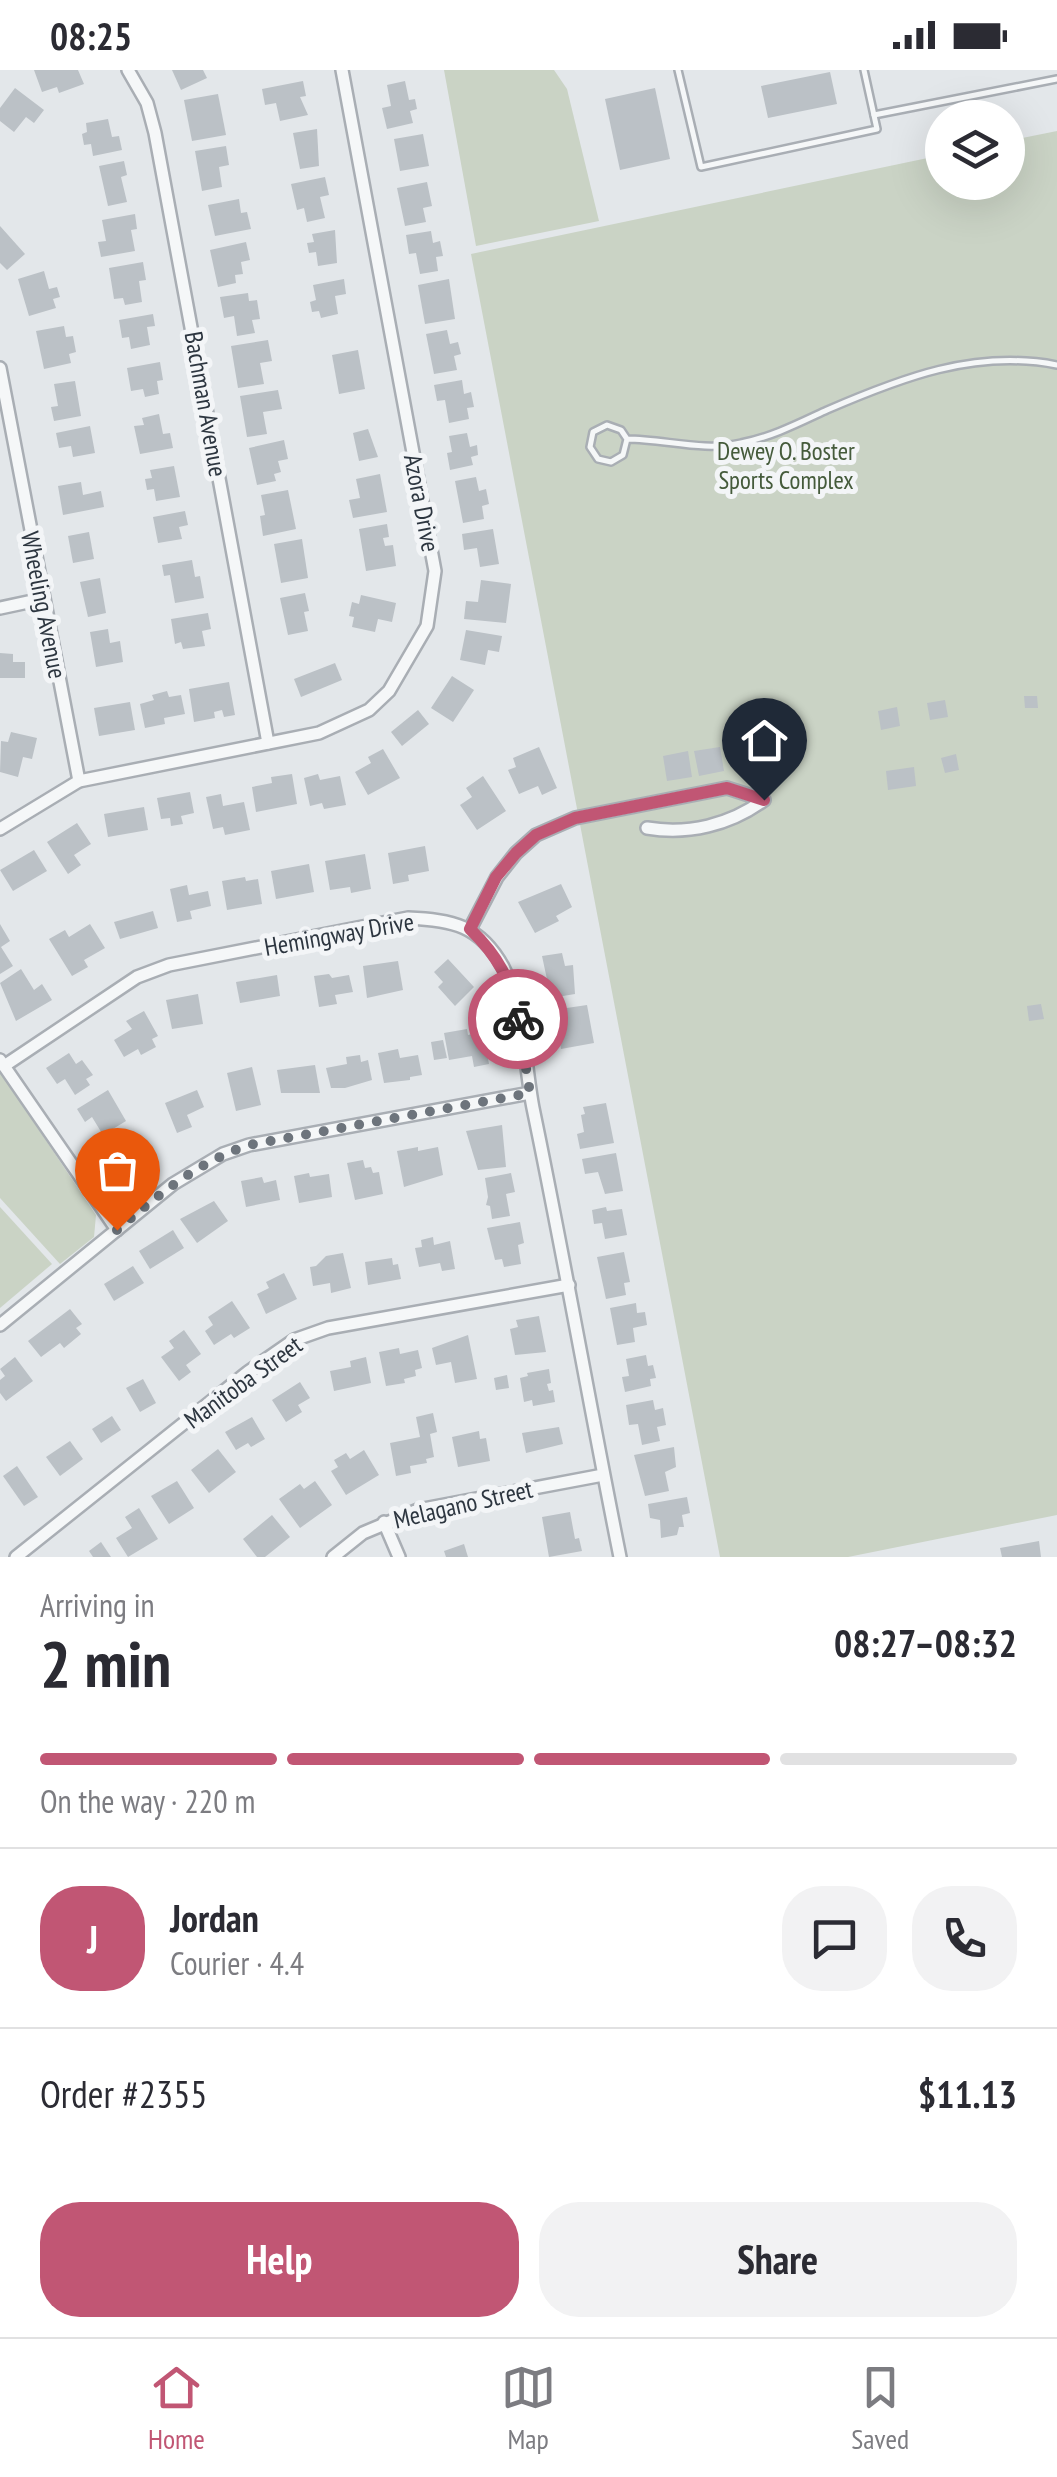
<!DOCTYPE html>
<meta charset="utf-8">
<style>
body{margin:0;font-family:"PT Sans Narrow",sans-serif;background:#f2f2f3;color:#2b2b33;height:100vh;display:flex;flex-direction:column;font-size:38px;white-space:nowrap}
*{box-sizing:border-box;margin:0}
p{font-size:32px;color:#7c7c81}
.icon{flex:none;width:55px;height:55px;fill:none;stroke:currentColor;stroke-width:2;stroke-linecap:round;stroke-linejoin:round}
.map{position:relative;height:1487px;overflow:hidden}
.side{display:flex;flex-direction:column;background:#fff;flex:1}
.side>*{flex:none}
.buttons{position:absolute;left:925px;top:30px;display:grid;gap:20px}
.buttons a{display:grid;place-items:center;width:100px;height:100px;border-radius:50%;background:#fff;box-shadow:0 10px 40px #0002;font-size:50px}
.pin{position:absolute;display:grid;place-items:center;width:85px;height:85px;color:#fff;margin:-102px -42px;border-radius:50% 50% 50% 0;rotate:-45deg;box-shadow:0 0 10px #0007}
.pin .icon{rotate:45deg}
.courier{position:absolute;display:grid;place-items:center;width:100px;height:100px;margin:-50px;border:8px solid #c15674;border-radius:50%;background:#fff;color:#222;box-shadow:0 2px 12px #0007}
.headline em{font-style:normal;font-weight:700}
.headline div{display:flex;flex-direction:column-reverse}
.headline{display:flex;align-items:center;justify-content:space-between;height:170px;padding:0 40px}
h1{font-size:65px;font-weight:700;line-height:75px}
.bar{display:grid;grid-template-columns:repeat(4,1fr);gap:15px 10px;align-content:center;height:120px;padding:0 40px}
.bar i{height:12px;border-radius:8px;background:#e1e1e2}
.bar .active{background:#c15674}
.bar p{grid-column:span 4}
.line{display:flex;align-items:center;gap:25px;padding:0 40px;border-top:2px solid #e1e1e2}
.line div{flex:1}
.round{display:grid;place-items:center;flex:none;width:105px;height:105px;border-radius:40px;background:#f2f2f3}
.cta{display:flex;gap:20px;margin-top:auto;padding:20px 40px}
.cta a{flex:1;height:115px;border-radius:40px;background:#c15674;color:#fff;font-size:40px;font-weight:700;line-height:115px;text-align:center}
.cta a+a{background:#f2f2f3;color:#2b2b33}
.status{display:flex;justify-content:space-between;align-items:center;height:70px;padding:0 50px;background:#fff;direction:ltr}
.status svg{height:28px;fill:currentColor}
.tab-bar{display:flex;justify-content:space-around;align-items:center;height:140px;border-top:2px solid #e1e1e2;background:#fff;font-size:28px;color:#7c7c81}
.tab-bar a{display:grid;justify-items:center;gap:5px}
.tab-bar .active{color:#c15674}
.map>svg:first-child{display:block}
</style>
<div class="status"><b>08:25</b><svg viewBox="0 0 49 12"><path d="M0 12V9h3v3zM5 12V6h3v6zM10 12V3h3v9zM15 12V0h3v12zM26 1h20v11H26zM47 4h2v5h-2z"/></svg></div>
<div class="map">
<svg width="1057" height="1487" viewBox="0 0 1057 1487">
<rect width="100%" height="100%" fill="#e3e7ea"/>
<g fill="#cad3c5">
<polygon points="444,0 554,0 567,19 599,151 476,176"/>
<polygon points="1057,61 1057,1445 848,1487 720,1487 471,184 942,85 942,112 1008,112 1008,71"/>
<polygon points="0,1002 96,1145 94,1167 60,1194 0,1128"/>
<polygon points="0,1137 52,1194 0,1238"/>
</g>
<g fill="#bbc1c6">
<polygon points="34,0 78,0 84,14 59,23 57,17 42,22"/>
<polygon points="172,0 203,0 207,8 181,20"/>
<polygon points="830,2 837,34 768,48 761,16"/>
<polygon points="303,11 306,26 300,27 308,45 280,51 276,33 265,35 262,19"/>
<polygon points="405,11 409,30 415,29 417,39 410,41 413,53 387,59 382,38 391,36 387,15"/>
<polygon points="15,18 44,40 34,53 26,47 14,62 0,51 0,38"/>
<polygon points="655,18 670,89 620,100 605,29"/>
<polygon points="218,24 226,65 192,71 184,30"/>
<polygon points="108,49 112,67 119,66 122,80 93,86 91,74 84,75 82,64 87,62 86,53"/>
<polygon points="317,59 319,96 300,99 293,63"/>
<polygon points="423,64 429,96 400,101 394,69"/>
<polygon points="226,76 229,95 219,97 222,117 202,121 195,81"/>
<polygon points="124,91 127,105 121,107 127,132 108,136 99,96"/>
<polygon points="325,107 329,125 320,127 325,148 307,152 304,138 297,140 291,114"/>
<polygon points="427,112 432,136 423,138 426,152 405,156 397,118"/>
<polygon points="239,129 241,143 247,142 251,159 215,166 208,135"/>
<polygon points="135,144 137,159 131,160 135,181 101,187 98,172 106,171 102,150"/>
<polygon points="0,156 25,184 7,200 0,193"/>
<polygon points="335,160 337,193 318,196 316,182 309,183 307,173 314,172 312,164"/>
<polygon points="431,161 433,173 440,171 443,186 436,187 438,201 420,204 416,183 409,184 406,165"/>
<polygon points="246,172 250,190 241,192 243,204 235,205 236,213 218,217 210,180"/>
<polygon points="143,192 146,210 139,211 142,232 125,235 123,228 114,229 109,198"/>
<polygon points="44,201 49,219 57,217 60,227 53,229 56,238 29,246 18,209"/>
<polygon points="344,209 346,224 335,226 338,244 321,248 319,241 312,242 310,232 316,230 313,215"/>
<polygon points="449,209 455,249 425,254 418,215"/>
<polygon points="248,223 249,231 257,230 260,249 252,250 255,263 237,266 234,246 224,248 220,227"/>
<polygon points="153,244 155,256 147,257 150,275 131,279 129,267 122,268 119,250"/>
<polygon points="64,256 66,267 73,266 76,282 69,284 71,293 44,299 36,261"/>
<polygon points="447,260 450,274 458,272 461,284 454,286 457,300 434,304 426,264"/>
<polygon points="268,270 272,291 260,293 264,314 238,318 231,276"/>
<polygon points="358,280 365,319 339,324 332,285"/>
<polygon points="160,292 163,310 157,311 159,324 145,327 143,319 131,321 127,298"/>
<polygon points="462,310 464,324 471,322 474,337 467,338 469,349 449,353 445,330 437,331 434,315"/>
<polygon points="75,311 81,346 54,351 51,337 58,336 54,314"/>
<polygon points="278,320 282,339 263,342 267,364 247,367 240,326"/>
<polygon points="159,344 163,364 170,363 173,378 140,384 134,356 144,355 142,348"/>
<polygon points="90,356 95,383 73,387 71,376 59,378 56,363"/>
<polygon points="368,359 378,387 359,391 353,363"/>
<polygon points="467,363 470,377 477,375 478,385 471,387 473,395 450,400 447,383 452,382 449,366"/>
<polygon points="284,370 288,389 278,391 281,402 274,404 276,411 257,415 249,378"/>
<polygon points="174,396 180,427 156,431 154,419 147,420 145,409 152,408 150,400"/>
<polygon points="380,404 387,442 353,448 349,430 360,428 356,409"/>
<polygon points="476,407 479,421 486,419 489,434 482,436 484,449 463,453 455,411"/>
<polygon points="81,412 83,425 101,421 104,437 63,445 58,416"/>
<polygon points="288,420 296,459 263,466 260,446 265,445 261,425"/>
<polygon points="185,441 188,455 179,457 182,469 158,473 153,447"/>
<polygon points="387,454 389,467 383,468 385,476 393,475 396,496 366,501 359,459"/>
<polygon points="493,459 499,494 480,497 477,478 464,480 462,464"/>
<polygon points="89,462 94,489 73,493 68,466"/>
<polygon points="302,469 308,508 281,513 274,474"/>
<polygon points="192,490 195,507 200,506 204,528 175,533 170,505 164,506 162,495"/>
<polygon points="100,508 106,543 88,547 80,512"/>
<polygon points="481,510 511,514 506,553 464,549 466,531 478,532"/>
<polygon points="305,523 309,541 304,542 308,561 288,565 280,528"/>
<polygon points="361,525 396,533 392,552 378,549 375,562 352,557 354,547 349,546 352,532 359,534"/>
<polygon points="208,543 211,559 202,561 205,576 183,579 181,572 175,574 171,549"/>
<polygon points="108,559 110,573 120,571 123,592 96,597 90,562"/>
<polygon points="466,560 502,566 499,582 488,580 485,595 460,590"/>
<polygon points="0,583 13,584 13,592 25,592 25,608 0,608"/>
<polygon points="335,593 342,610 301,627 294,609"/>
<polygon points="452,606 474,620 453,652 431,638"/>
<polygon points="229,612 235,645 224,647 222,640 214,642 215,648 194,652 189,619"/>
<polygon points="167,621 169,627 181,625 185,644 164,648 165,654 145,658 140,634 154,630 152,625"/>
<polygon points="1024,626 1037,626 1038,638 1025,638"/>
<polygon points="945,630 948,647 930,650 927,633"/>
<polygon points="130,632 135,660 99,666 94,638"/>
<polygon points="897,637 900,656 881,660 878,641"/>
<polygon points="418,640 429,654 402,676 391,662"/>
<polygon points="11,662 37,668 32,689 23,687 18,707 0,702 1,671 8,672"/>
<polygon points="539,677 557,718 542,725 538,716 519,724 508,700 516,697 513,688"/>
<polygon points="720,677 724,701 699,706 694,681"/>
<polygon points="383,679 400,708 368,725 355,702 371,693 368,687"/>
<polygon points="688,681 692,707 667,711 663,686"/>
<polygon points="956,684 959,700 945,703 941,688"/>
<polygon points="914,697 916,716 888,720 886,701"/>
<polygon points="292,704 297,734 256,742 252,717 272,713 271,707"/>
<polygon points="318,704 320,710 340,706 346,735 324,739 322,733 310,736 304,708"/>
<polygon points="483,706 506,741 477,760 460,735 472,727 466,718"/>
<polygon points="190,722 194,743 181,746 183,754 171,756 170,748 161,749 157,728"/>
<polygon points="221,724 223,736 244,732 250,760 225,765 223,757 213,759 206,727"/>
<polygon points="144,737 148,760 108,767 104,744"/>
<polygon points="77,753 91,774 74,785 81,795 68,804 47,772"/>
<polygon points="425,776 429,801 408,805 409,811 393,814 388,783"/>
<polygon points="34,780 47,801 13,821 0,800"/>
<polygon points="365,784 371,819 351,823 350,817 330,820 325,791"/>
<polygon points="309,794 314,822 276,829 271,801"/>
<polygon points="245,807 246,811 258,809 262,834 227,840 222,811"/>
<polygon points="561,814 572,837 556,846 559,851 535,863 518,832"/>
<polygon points="187,815 189,825 208,821 211,836 190,841 192,849 177,852 170,819"/>
<polygon points="153,841 158,858 120,869 114,852"/>
<polygon points="0,854 10,871 1,877 13,896 0,904"/>
<polygon points="90,854 105,878 84,890 88,897 72,906 49,869 65,860 69,867"/>
<polygon points="562,883 565,896 573,895 575,924 551,928 542,886"/>
<polygon points="448,889 474,917 455,936 438,917 443,912 434,902"/>
<polygon points="398,891 403,920 367,928 363,896"/>
<polygon points="21,899 34,920 42,914 52,930 16,951 0,913"/>
<polygon points="329,904 332,908 349,905 353,922 335,925 337,934 319,937 314,906"/>
<polygon points="277,905 280,926 240,933 236,912"/>
<polygon points="198,924 203,954 172,959 166,930"/>
<polygon points="1041,934 1044,949 1029,951 1027,936"/>
<polygon points="587,935 594,973 561,979 558,960 563,959 560,939"/>
<polygon points="144,941 158,966 152,969 156,977 141,985 138,979 124,987 114,970 132,959 126,951"/>
<polygon points="467,959 468,965 483,962 489,994 474,997 472,986 449,990 444,963"/>
<polygon points="443,970 447,988 434,990 431,972"/>
<polygon points="398,979 400,988 418,985 422,1005 410,1007 410,1010 384,1013 378,983"/>
<polygon points="69,983 76,994 82,990 93,1005 86,1009 90,1015 75,1025 65,1009 57,1014 46,998"/>
<polygon points="360,985 361,992 368,990 372,1010 345,1018 331,1018 326,998 347,994 346,987"/>
<polygon points="315,995 320,1023 281,1023 277,1000"/>
<polygon points="252,997 261,1035 236,1041 227,1003"/>
<polygon points="108,1020 126,1051 103,1065 92,1047 85,1052 77,1039"/>
<polygon points="197,1020 204,1037 187,1045 192,1057 177,1063 165,1033"/>
<polygon points="606,1033 614,1073 580,1079 577,1064 584,1062 581,1045 585,1044 583,1037"/>
<polygon points="502,1055 506,1097 478,1100 466,1061"/>
<polygon points="128,1064 133,1072 129,1075 144,1100 128,1110 117,1091 111,1094 102,1079"/>
<polygon points="418,1077 418,1081 438,1077 443,1105 404,1117 397,1081"/>
<polygon points="616,1083 623,1121 605,1124 598,1102 585,1104 582,1089"/>
<polygon points="363,1090 365,1098 371,1097 373,1103 379,1102 383,1124 355,1130 347,1093"/>
<polygon points="309,1103 310,1107 329,1104 332,1127 299,1133 294,1106"/>
<polygon points="511,1103 515,1122 506,1124 510,1146 492,1149 490,1136 486,1135 488,1127 485,1108"/>
<polygon points="262,1107 264,1113 276,1110 280,1130 246,1137 241,1111"/>
<polygon points="214,1131 228,1151 197,1173 180,1149"/>
<polygon points="606,1137 607,1141 622,1139 627,1165 605,1169 602,1153 594,1154 592,1140"/>
<polygon points="520,1152 524,1173 518,1175 521,1194 504,1197 502,1189 495,1190 487,1158"/>
<polygon points="173,1160 184,1178 150,1199 139,1181"/>
<polygon points="433,1167 434,1175 450,1171 455,1199 442,1201 440,1193 419,1197 415,1178 422,1177 421,1170"/>
<polygon points="624,1182 630,1212 624,1213 626,1225 606,1229 597,1187"/>
<polygon points="343,1183 351,1218 331,1223 330,1213 313,1216 310,1197 316,1196 326,1186"/>
<polygon points="392,1188 393,1195 398,1194 401,1209 368,1215 365,1192"/>
<polygon points="133,1196 144,1213 114,1231 104,1214"/>
<polygon points="284,1203 297,1229 266,1244 257,1224 269,1218 266,1212"/>
<polygon points="232,1231 250,1258 234,1268 231,1264 214,1275 205,1261 213,1255 208,1247"/>
<polygon points="636,1233 637,1243 645,1242 647,1255 633,1258 635,1272 617,1275 610,1238"/>
<polygon points="70,1239 82,1254 76,1258 81,1264 64,1278 60,1273 41,1287 28,1271"/>
<polygon points="539,1246 546,1282 515,1285 510,1259 518,1257 516,1250"/>
<polygon points="184,1260 201,1284 186,1295 191,1302 179,1311 161,1287 174,1278 169,1271"/>
<polygon points="468,1265 477,1309 455,1313 451,1292 436,1295 432,1278"/>
<polygon points="399,1278 400,1284 418,1280 422,1298 415,1300 416,1306 404,1309 405,1313 386,1316 379,1282"/>
<polygon points="646,1285 648,1296 653,1295 656,1308 650,1309 651,1316 625,1322 622,1307 629,1306 626,1289"/>
<polygon points="15,1287 33,1311 6,1331 0,1323 0,1310 5,1306 0,1299"/>
<polygon points="366,1287 371,1313 334,1321 330,1301 351,1297 350,1291"/>
<polygon points="549,1299 551,1313 547,1314 549,1321 553,1320 555,1332 533,1336 532,1330 524,1332 520,1308 528,1306 527,1303"/>
<polygon points="507,1305 509,1318 496,1320 494,1308"/>
<polygon points="143,1309 156,1333 140,1342 126,1318"/>
<polygon points="300,1312 310,1328 298,1335 302,1342 286,1352 272,1330"/>
<polygon points="653,1330 655,1340 663,1338 666,1355 657,1357 660,1371 642,1375 638,1354 629,1355 626,1335"/>
<polygon points="433,1343 437,1362 430,1364 434,1387 426,1389 427,1393 410,1396 411,1403 396,1406 390,1373 420,1367 416,1347"/>
<polygon points="112,1346 121,1360 101,1373 92,1359"/>
<polygon points="252,1347 265,1369 251,1377 248,1373 236,1380 225,1362"/>
<polygon points="559,1357 563,1374 526,1383 522,1363"/>
<polygon points="479,1361 480,1369 486,1368 490,1391 458,1397 452,1367"/>
<polygon points="70,1371 83,1389 60,1406 46,1387"/>
<polygon points="674,1377 676,1397 665,1402 669,1421 645,1426 634,1385"/>
<polygon points="218,1379 236,1402 209,1423 191,1400"/>
<polygon points="364,1380 379,1405 346,1425 331,1401 338,1397 334,1390 346,1383 350,1389"/>
<polygon points="17,1396 38,1427 24,1436 3,1406"/>
<polygon points="177,1411 194,1438 169,1454 151,1426"/>
<polygon points="315,1411 332,1435 300,1458 279,1429 300,1414 304,1419"/>
<polygon points="687,1427 690,1443 682,1445 684,1457 679,1457 677,1465 661,1468 660,1450 650,1448 648,1434"/>
<polygon points="139,1438 158,1469 128,1487 116,1468 132,1458 125,1447"/>
<polygon points="570,1442 575,1469 579,1468 582,1481 549,1487 542,1447"/>
<polygon points="272,1445 290,1467 265,1487 257,1487 243,1469"/>
<polygon points="1039,1471 1041,1487 1002,1487 1000,1478"/>
<polygon points="101,1472 111,1487 93,1487 89,1481"/>
<polygon points="464,1474 468,1487 446,1487 444,1481"/>
</g>
<g fill="none" stroke-linecap="round" stroke-linejoin="round">
<g stroke="#a9aeb4" stroke-width="10">
<g id="service">
<polyline points="678,0 701,97 877,59 864,0"/>
<polyline points="874,45 1057,9"/>
<path d="M627,369L623,385L611,392L598,389L590,377L593,362L607,355L621,360L627,369C665,369 703,382 741,373C772,367 799,353 827,340C901,308 975,279 1057,295"/>
</g>
</g>
<g stroke="#a9aeb4" stroke-width="16">
<g id="minor">
<polyline points="128,0 147,33 155,63 268,673"/>
<polyline points="0,298 79,711"/>
<polyline points="0,538 42,529"/>
<polyline points="0,759 79,711 319,663 369,640 389,621 427,556 435,501 342,0"/>
<path d="M470,859L497,807L516,783L536,765L575,748L727,718L764,730C730,755 688,765 647,758"/>
<polyline points="0,990 117,1160"/>
<path d="M4,996L137,907L169,895L408,848C452,850 480,855 503,897C525,939 524,992 533,1038C564,1187 590,1338 620,1487"/>
<polyline points="0,1255 173,1114 223,1084 249,1075 530,1023"/>
<polyline points="384,1452 399,1487"/>
<polyline points="16,1487 248,1302 294,1270 328,1258 569,1215"/>
<polyline points="333,1487 363,1463 418,1440 603,1405"/>
</g>
</g>
<use href="#service" stroke="#f5f7f8" stroke-width="5"/>
<use href="#minor" stroke="#f5f7f8" stroke-width="11"/>
</g>
<g fill="none" stroke-linecap="round" stroke-linejoin="round">
<path stroke="#6d747c" stroke-width="10" stroke-dasharray="0 18" d="M117,1160C158,1125 198,1092 249,1075L530,1023L518,949"/>
<path stroke="#c15674" stroke-width="12" d="M518,949C512,911 497,885 470,859L496,807L516,783L536,765L575,748L727,718L764,730"/>
</g>
<g text-anchor="middle" dominant-baseline="central" stroke-width="10" stroke-linejoin="round" paint-order="stroke">
<g font-size="25" fill="#2d3640" stroke="#f3f5f7">
<text transform="translate(206 334) rotate(80)">Bachman Avenue</text>
<text transform="translate(422 433) rotate(79)">Azora Drive</text>
<text transform="translate(44 535) rotate(79)">Wheeling Avenue</text>
<text transform="translate(339 864) rotate(-10)">Hemingway Drive</text>
<text transform="translate(243 1312) rotate(-36)">Manitoba Street</text>
<text transform="translate(463 1434) rotate(-13)">Melagano Street</text>
</g>
<g font-size="25" fill="#455b3b" stroke="#f3f5f7">
<text x="786" y="381">Dewey O. Boster<tspan x="786" dy="29">Sports Complex</tspan></text>
</g>
</g>
</svg>
<div class="buttons">
<a><svg class="icon" aria-label="layers" viewBox="0 0 24 24"><path d="M12 4l9 5-9 5-9-5zM3 14l9 5 9-5"/></svg></a>
</div>
<div class="pin" style="left:117px;top:1160px;background:#ea580c"><svg class="icon" aria-label="bag" viewBox="0 0 24 24"><path d="M5 8h14l-1 12H6zM9 8a3 3 0 0 1 6 0"/></svg></div>
<div class="pin" style="left:764px;top:730px;background:#1f2937"><svg class="icon" aria-label="home" viewBox="0 0 24 24"><path d="M3 11l9-7 9 7M6 9v11h12V9"/></svg></div>
<div class="courier" style="left:518px;top:949px"><svg class="icon" aria-label="bike" viewBox="0 0 24 24"><circle cx="6" cy="16" r="4"/><circle cx="18" cy="16" r="4"/><path d="M6 16l4-8h5l3 8M10 8l3 8H6M13 5h3"/></svg></div>
</div>
<section class="side">
<div class="headline"><div><h1>2 min</h1><p>Arriving in</p></div><em>08:27–08:32</em></div>
<div class="bar"><i class="active"></i><i class="active"></i><i class="active"></i><i></i><p>On the way · 220 m</p></div>
<div class="line" style="height:180px"><b class="round" style="background:#c15674;color:#fff">J</b><div><b>Jordan</b><p>Courier · 4.4</p></div><a class="round"><svg class="icon" aria-label="chat" viewBox="0 0 24 24"><path d="M4 5h16v11H9l-5 4z"/></svg></a><a class="round"><svg class="icon" aria-label="phone" viewBox="0 0 24 24"><path d="M5 4h4l2 5-3 2q2 4 5 5l2-3 5 2v4C11 20 4 13 5 4z"/></svg></a></div>
<div class="line" style="height:130px"><div>Order #2355</div><b>$11.13</b></div>
<div class="cta"><a>Help</a><a>Share</a></div>
</section>
<nav class="tab-bar">
<a class="active"><svg class="icon" aria-label="home" viewBox="0 0 24 24"><path d="M3 11l9-7 9 7M6 9v11h12V9"/></svg>Home</a>
<a><svg class="icon" aria-label="map" viewBox="0 0 24 24"><path d="M3 6l6-2 6 2 6-2v14l-6 2-6-2-6 2zM9 4v14M15 6v14"/></svg>Map</a>
<a><svg class="icon" aria-label="saved" viewBox="0 0 24 24"><path d="M7 4h10v16l-5-4-5 4z"/></svg>Saved</a>
</nav>
